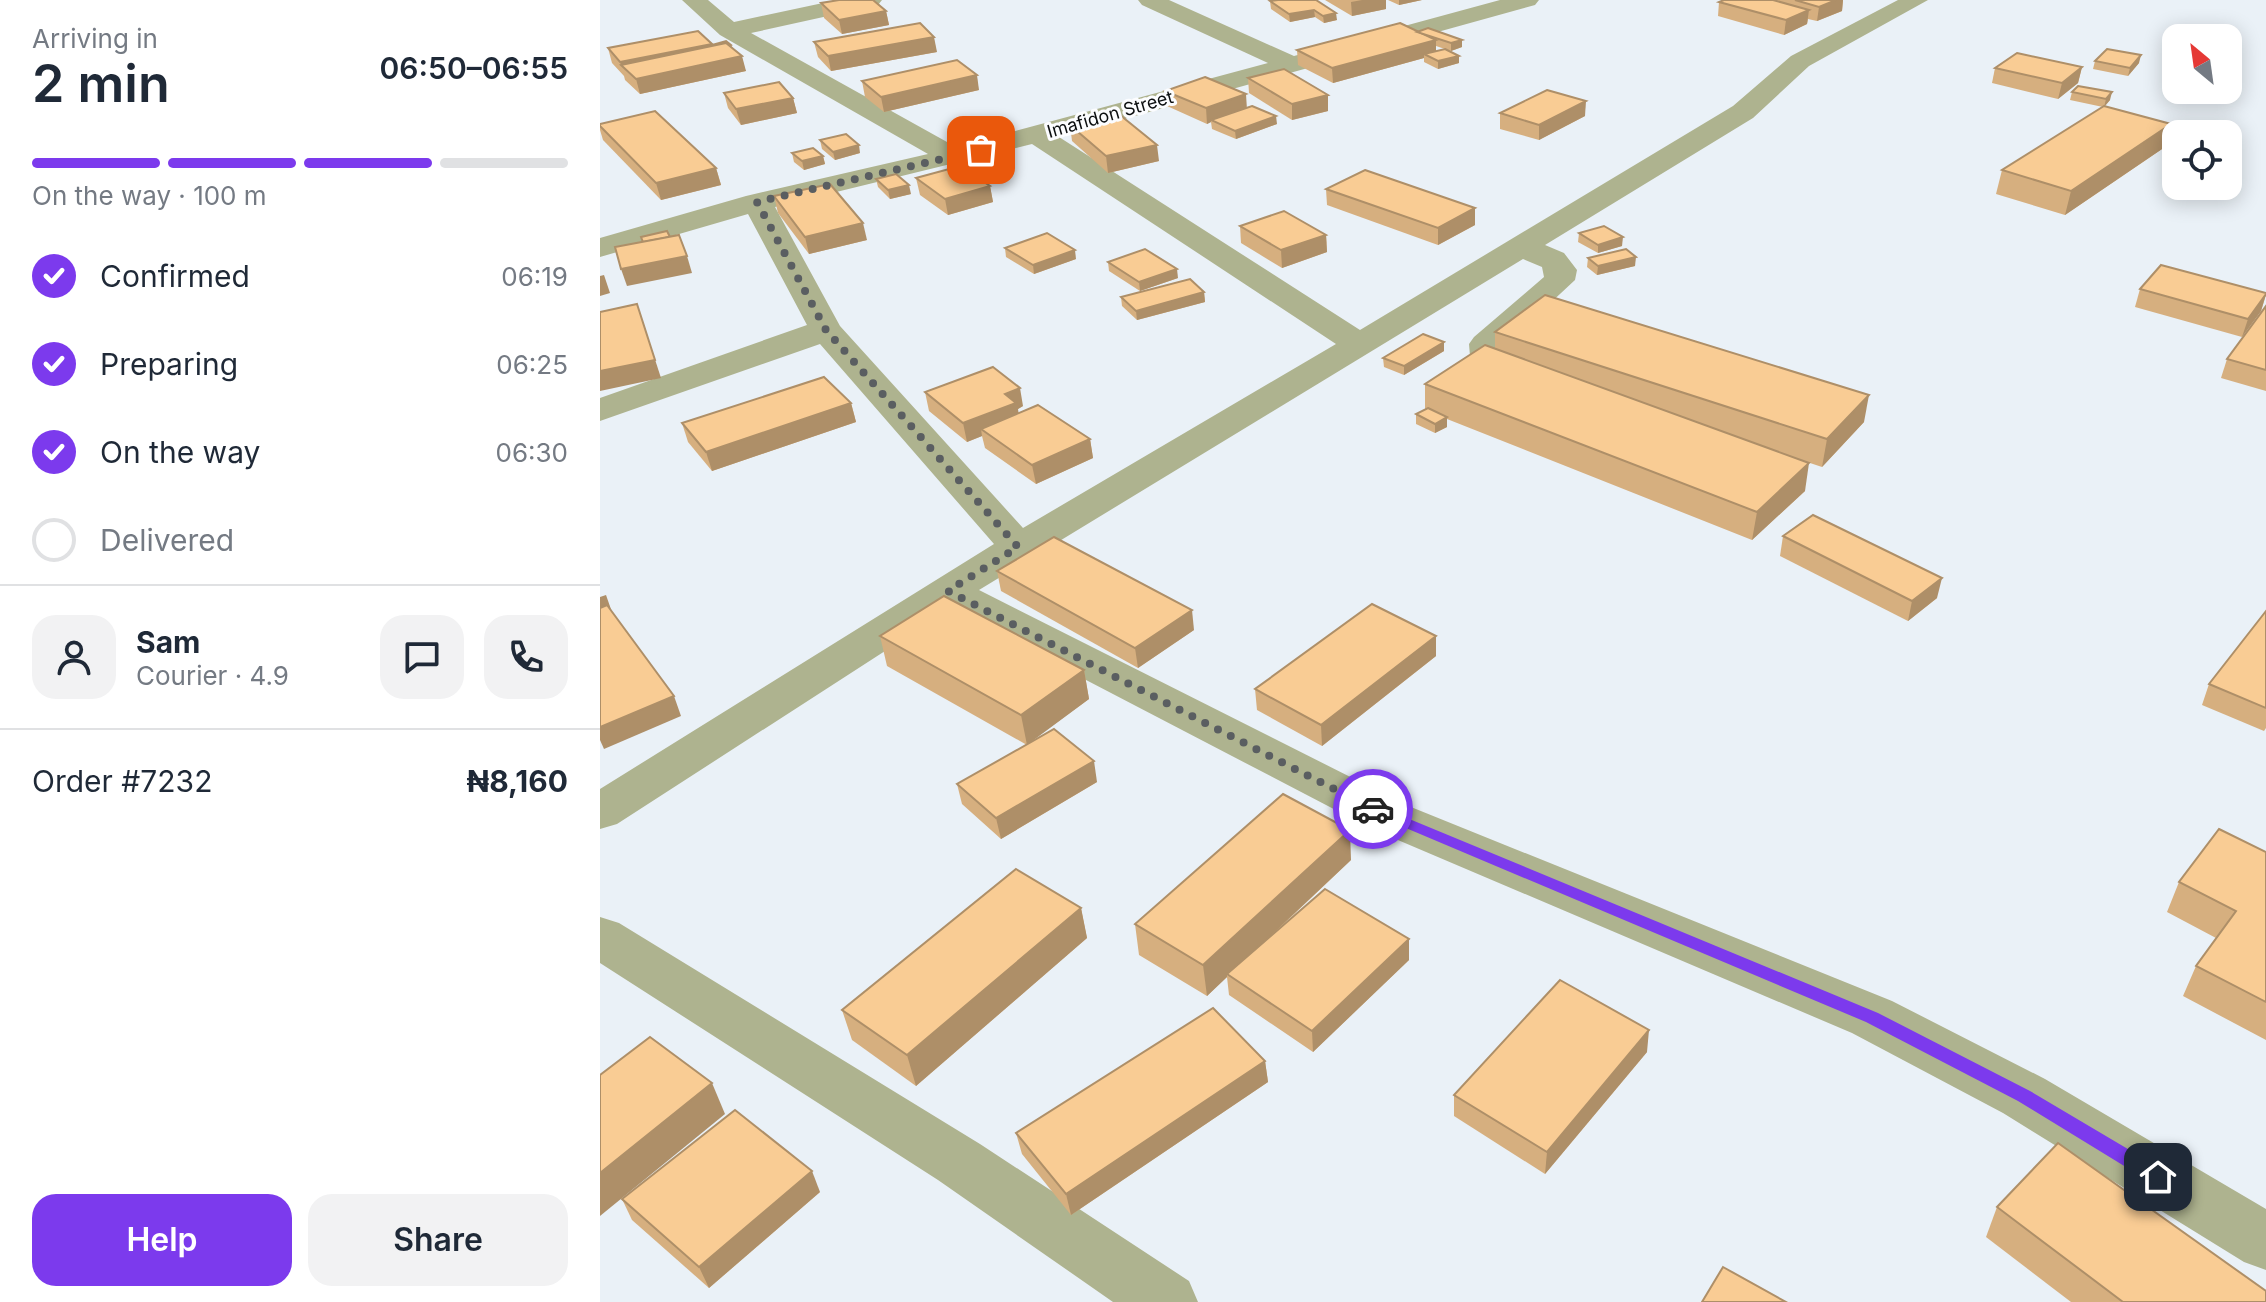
<!DOCTYPE html>
<meta charset="utf-8">
<style>
body{margin:0;font-family:Inter,sans-serif;background:#f2f2f3;color:#1f2937;height:100vh;display:flex;flex-direction:column;font-size:30px;white-space:nowrap}
*{box-sizing:border-box;margin:0}
p{font-size:26px;color:#747a83}
.icon{flex:none;width:44px;height:44px;fill:none;stroke:currentColor;stroke-width:2;stroke-linecap:round;stroke-linejoin:round}
.map{position:relative;flex:1;overflow:hidden}
.side{display:flex;flex-direction:column;background:#fff;width:600px}
.side>*{flex:none}
.needle{width:52px;rotate:331deg}
.tools{position:absolute;left:1562px;top:24px;display:grid;gap:16px}
.tools a{display:grid;place-items:center;width:80px;height:80px;border-radius:16px;background:#fff;box-shadow:0 4px 20px #0003;font-size:40px}
.pin{position:absolute;display:grid;place-items:center;width:68px;height:68px;color:#fff;margin:-34px;border-radius:16px;box-shadow:0 4px 12px #0006}
.courier{position:absolute;display:grid;place-items:center;width:80px;height:80px;margin:-40px;border:6px solid #7c3aed;border-radius:50%;background:#fff;color:#222;box-shadow:0 2px 10px #0007}
.overview em{font-style:normal;font-weight:600}
.overview div{display:flex;flex-direction:column-reverse}
.overview{display:flex;align-items:center;justify-content:space-between;height:136px;padding:0 32px}
h1{font-size:52px;font-weight:600;line-height:60px}
.bar{display:grid;grid-template-columns:repeat(4,1fr);gap:12px 8px;align-content:center;height:96px;padding:0 32px}
.bar i{height:10px;border-radius:6px;background:#e0e1e3}
.bar .on{background:#7c3aed}
.bar p{grid-column:span 4}
.line{display:flex;align-items:center;gap:20px;padding:0 32px;border-top:2px solid #e0e1e3}
.line div{flex:1}
.round{display:grid;place-items:center;flex:none;width:84px;height:84px;border-radius:24px;background:#f2f2f3}
ol{padding:0 32px;list-style:none}
li{display:flex;align-items:center;gap:24px;height:88px}
li p{margin-inline-start:auto}
li .icon{padding:8px;border-radius:50%;background:#7c3aed;color:#fff;stroke-width:4}
li:last-child{color:#747a83}
li i{width:44px;height:44px;border:4px solid #e0e1e3;border-radius:50%}
.action{display:flex;gap:16px;margin-top:auto;padding:16px 32px}
.action a{flex:1;height:92px;border-radius:24px;background:#7c3aed;color:#fff;font-size:32px;font-weight:600;line-height:92px;text-align:center}
.action a+a{background:#f2f2f3;color:#1f2937}
main{display:flex;flex:1;min-height:0}
.map>svg:first-child{display:block}
</style>
<main>
<section class="side">
<div class="overview"><div><h1>2 min</h1><p>Arriving in</p></div><em>06:50–06:55</em></div>
<div class="bar"><i class="on"></i><i class="on"></i><i class="on"></i><i></i><p>On the way · 100 m</p></div>
<ol>
<li><svg class="icon" aria-label="check" viewBox="0 0 24 24"><path d="M5 12l5 5 9-10"/></svg>Confirmed<p>06:19</p></li>
<li><svg class="icon" aria-label="check" viewBox="0 0 24 24"><path d="M5 12l5 5 9-10"/></svg>Preparing<p>06:25</p></li>
<li><svg class="icon" aria-label="check" viewBox="0 0 24 24"><path d="M5 12l5 5 9-10"/></svg>On the way<p>06:30</p></li>
<li><i></i>Delivered</li>
</ol>
<div class="line" style="height:144px"><a class="round"><svg class="icon" aria-label="person" viewBox="0 0 24 24"><circle cx="12" cy="8" r="4"/><path d="M4 21q1-7 8-7t8 7"/></svg></a><div><b>Sam</b><p>Courier · 4.9</p></div><a class="round"><svg class="icon" aria-label="chat" viewBox="0 0 24 24"><path d="M4 5h16v11H9l-5 4z"/></svg></a><a class="round"><svg class="icon" aria-label="phone" viewBox="0 0 24 24"><path d="M5 4h4l2 5-3 2q2 4 5 5l2-3 5 2v4C11 20 4 13 5 4z"/></svg></a></div>
<div class="line" style="height:104px"><div>Order #7232</div><b>₦8,160</b></div>
<div class="action"><a>Help</a><a>Share</a></div>
</section>
<div class="map">
<svg width="1666" height="1302" viewBox="0 0 1666 1302">
<rect width="100%" height="100%" fill="#eaf1f7"/>
<g fill="none" stroke-linecap="round" stroke-linejoin="round">
<g fill="#aeb38f" fill-rule="evenodd">
<path d="M82,0H108L134,22L237,0H282L278,5L151,33L356,147L668,63L542,5L538,0H569L694,56L900,0H939L935,5L459,137L760,330L1133,106L1191,56L1298,0H1328L1209,66L1153,118L945,245L964,253L977,270L975,280L903,347L904,352C918,362 940,362 950,376L944,383C921,389 884,376 870,356L869,344L874,337L944,277L942,267L923,259L379,590L806,805L1292,1001L1445,1079L1666,1209V1270L1644,1262L1403,1113L1252,1033L772,829L350,609L17,824L0,829V789L394,544L220,344L0,421V398L207,325L148,214L0,257V238L146,196L328,154L120,35ZM432,144L736,344L423,528L240,326L175,207Z"/>
<polygon points="0,917 19,923 380,1144 589,1281 598,1302 513,1302 338,1180 0,963"/>
</g>
</g>
<g fill="#d6af7f">
<polygon points="716,0 737,20 724,23 715,17 690,22 671,9 670,1"/>
<polygon points="725,0 786,0 786,9 752,16"/>
<polygon points="788,0 822,0 799,5"/>
<polygon points="1124,0 1243,0 1242,11 1217,21 1208,19 1207,24 1184,35 1118,16 1119,2"/>
<polygon points="221,3 286,11 289,25 242,34 224,18"/>
<polygon points="818,31 862,47 851,51 836,46 836,51 859,63 838,69 824,62 824,58 733,83 698,65 697,50"/>
<polygon points="214,42 337,52 231,71 218,57"/>
<polygon points="112,45 131,45 146,71 40,94 25,80 24,76 12,63 8,48"/>
<polygon points="1495,61 1539,63 1528,76 1493,69"/>
<polygon points="1482,67 1478,83 1458,99 1392,83 1395,68"/>
<polygon points="648,78 728,95 728,111 692,120 649,93"/>
<polygon points="262,81 379,90 284,112 265,97"/>
<polygon points="565,91 647,108 677,124 636,139 612,129 611,122 607,124 567,106"/>
<polygon points="1472,92 1510,100 1505,106 1571,124 1565,147 1465,215 1396,194 1402,170 1503,107 1470,100"/>
<polygon points="124,93 193,98 197,113 141,125 128,108"/>
<polygon points="900,113 985,116 939,140 900,129"/>
<polygon points="0,124 116,168 121,185 61,200 3,140 0,130"/>
<polygon points="470,125 559,161 508,173 472,141"/>
<polygon points="220,140 260,153 235,160 222,149"/>
<polygon points="192,153 223,156 225,164 204,170 194,162"/>
<polygon points="316,178 390,186 393,202 348,215 320,195"/>
<polygon points="276,179 311,194 290,199 278,187"/>
<polygon points="726,189 875,225 838,245 727,205"/>
<polygon points="174,196 267,240 209,254 178,213"/>
<polygon points="640,226 726,235 727,252 682,268 641,243"/>
<polygon points="979,233 1022,246 998,253 978,242"/>
<polygon points="405,248 476,259 434,274 406,257"/>
<polygon points="988,258 1035,266 997,275 987,267"/>
<polygon points="508,262 578,278 540,291 509,271"/>
<polygon points="1540,289 1666,293 1666,295 1661,311 1642,337 1535,307"/>
<polygon points="604,292 605,302 537,320 522,306 521,297"/>
<polygon points="1666,306 1666,391 1621,378 1627,359"/>
<polygon points="895,332 1264,422 1222,467 1180,453 1205,491 1152,540 847,419 847,427 835,433 816,424 816,414 825,409 825,384 895,348"/>
<polygon points="844,342 844,351 804,375 784,367 783,358"/>
<polygon points="325,392 423,406 418,409 418,413 490,439 493,458 436,484 385,448 382,436 367,442 329,411"/>
<polygon points="251,403 256,422 112,471 88,442 82,423"/>
<polygon points="1183,536 1337,598 1308,621 1180,556"/>
<polygon points="397,571 594,630 538,668 401,591"/>
<polygon points="1666,611 1666,728 1664,731 1602,705 1609,684"/>
<polygon points="280,636 484,670 489,699 427,744 497,782 401,839 362,804 357,784 427,745 287,666"/>
<polygon points="836,636 836,656 722,746 657,710 655,689"/>
<polygon points="1666,852 1666,1040 1583,996 1596,966 1616,938 1567,912 1579,882"/>
<polygon points="751,860 669,938 809,960 713,1052 629,995 627,977 607,996 539,955 535,924"/>
<polygon points="481,908 487,938 316,1086 252,1040 242,1010"/>
<polygon points="1047,1052 945,1174 854,1116 854,1095"/>
<polygon points="665,1061 668,1082 471,1215 422,1154 416,1133"/>
<polygon points="220,1192 109,1288 32,1220 22,1199"/>
<polygon points="1397,1207 1666,1302 1471,1302 1386,1237"/>
</g>
<g fill="#ae8f68">
<polygon points="762,0 786,0 786,9 752,16 751,2"/>
<polygon points="799,0 822,0 799,5"/>
<polygon points="1236,0 1243,0 1242,11 1217,21 1219,7"/>
<polygon points="714,10 715,17 690,22 689,14"/>
<polygon points="1209,10 1207,24 1184,35 1186,20"/>
<polygon points="286,11 289,25 242,34 239,20"/>
<polygon points="736,13 737,20 724,23 723,16"/>
<polygon points="334,37 337,52 231,71 228,56"/>
<polygon points="836,40 836,55 824,54 824,58 733,83 732,68"/>
<polygon points="862,40 862,47 851,51 851,43"/>
<polygon points="112,44 116,58 21,66 20,62"/>
<polygon points="1541,55 1539,63 1528,76 1530,68"/>
<polygon points="142,56 146,71 40,94 36,79"/>
<polygon points="859,56 859,63 838,69 838,61"/>
<polygon points="1482,67 1478,83 1458,99 1462,83"/>
<polygon points="377,75 379,90 284,112 281,97"/>
<polygon points="1512,92 1510,100 1504,107 1506,99"/>
<polygon points="646,94 647,110 611,120 611,122 607,124 606,108"/>
<polygon points="728,95 728,111 692,120 692,104"/>
<polygon points="193,98 197,113 141,125 136,109"/>
<polygon points="986,101 985,116 939,140 939,125"/>
<polygon points="676,116 677,124 636,139 635,131"/>
<polygon points="1571,124 1565,147 1465,215 1471,191"/>
<polygon points="259,145 260,153 235,160 233,152"/>
<polygon points="557,145 559,161 508,173 506,156"/>
<polygon points="223,156 225,164 204,170 202,161"/>
<polygon points="116,168 121,185 61,200 56,183"/>
<polygon points="309,185 311,194 290,199 288,190"/>
<polygon points="390,186 393,202 348,215 345,199"/>
<polygon points="875,208 875,225 838,245 838,228"/>
<polygon points="263,223 267,240 209,254 205,237"/>
<polygon points="726,235 727,252 682,268 681,250"/>
<polygon points="1023,237 1022,246 998,253 998,245"/>
<polygon points="475,250 476,259 434,274 433,265"/>
<polygon points="87,256 92,273 27,286 21,269"/>
<polygon points="1036,257 1035,266 997,275 998,266"/>
<polygon points="577,269 578,278 540,291 539,282"/>
<polygon points="4,275 10,293 0,296 0,276"/>
<polygon points="604,292 605,302 537,320 536,311"/>
<polygon points="1666,294 1661,311 1642,337 1648,319"/>
<polygon points="37,304 61,378 0,391 0,371"/>
<polygon points="844,342 844,351 804,375 804,366"/>
<polygon points="420,388 423,406 418,409 420,422 381,429 382,436 367,442 363,423 405,394"/>
<polygon points="1269,395 1264,422 1222,467 1227,439"/>
<polygon points="251,403 256,422 112,471 106,452"/>
<polygon points="847,417 847,427 835,433 835,424"/>
<polygon points="490,439 493,458 436,484 432,465"/>
<polygon points="1209,463 1205,491 1152,540 1157,512"/>
<polygon points="1342,578 1337,598 1308,621 1312,601"/>
<polygon points="6,595 13,615 0,621 0,597"/>
<polygon points="592,610 594,630 538,668 535,648"/>
<polygon points="836,636 836,656 722,746 721,725"/>
<polygon points="484,670 489,699 427,745 421,715"/>
<polygon points="74,696 81,716 4,749 0,740 0,727"/>
<polygon points="494,761 497,782 401,839 396,818"/>
<polygon points="750,830 751,860 629,975 627,974 627,977 607,996 603,965"/>
<polygon points="481,908 487,938 316,1086 307,1055"/>
<polygon points="809,939 809,960 713,1052 712,1031"/>
<polygon points="1049,1030 1047,1052 945,1174 947,1152"/>
<polygon points="665,1061 668,1082 471,1215 466,1194"/>
<polygon points="112,1083 125,1114 0,1216 0,1173"/>
<polygon points="212,1171 220,1192 109,1288 99,1267"/>
</g>
<g fill="#f9cc94" stroke="#ae8f68" stroke-width="2">
<polygon points="239,0 273,0 286,11 239,20 221,3"/>
<polygon points="678,0 716,0 736,13 723,16 714,10 689,14 670,1"/>
<polygon points="1124,0 1173,0 1209,10 1186,20 1119,2"/>
<polygon points="1195,0 1236,0 1219,7"/>
<polygon points="320,23 334,37 228,56 214,42"/>
<polygon points="800,23 836,40 732,68 697,50"/>
<polygon points="828,28 862,40 851,43 817,32"/>
<polygon points="98,31 112,44 20,62 8,48"/>
<polygon points="126,41 131,45 129,46 126,43 113,46 112,45"/>
<polygon points="126,43 142,56 36,79 21,65"/>
<polygon points="845,49 859,56 838,61 824,54"/>
<polygon points="1507,49 1541,55 1530,68 1495,61"/>
<polygon points="1417,53 1482,67 1462,83 1395,68"/>
<polygon points="357,60 377,75 281,97 262,81"/>
<polygon points="684,69 728,95 692,104 648,78"/>
<polygon points="605,77 646,94 606,108 565,91"/>
<polygon points="179,82 193,98 136,109 124,93"/>
<polygon points="1478,86 1512,92 1506,99 1472,92"/>
<polygon points="947,90 986,101 939,125 900,113"/>
<polygon points="652,106 676,116 635,131 611,120"/>
<polygon points="1504,106 1571,124 1471,191 1402,170"/>
<polygon points="55,111 116,168 56,183 0,126 0,124"/>
<polygon points="520,115 557,145 506,156 470,125"/>
<polygon points="246,134 259,145 233,152 220,140"/>
<polygon points="213,148 223,156 202,161 192,153"/>
<polygon points="360,166 390,186 345,199 316,178"/>
<polygon points="765,170 875,208 838,228 726,189"/>
<polygon points="296,174 309,185 288,190 276,179"/>
<polygon points="230,184 263,223 205,237 174,196"/>
<polygon points="684,211 726,235 681,250 640,226"/>
<polygon points="1004,226 1023,237 998,245 979,233"/>
<polygon points="67,231 70,237 43,242 41,237"/>
<polygon points="447,233 475,250 433,265 405,248"/>
<polygon points="79,235 87,256 21,269 15,247"/>
<polygon points="545,249 577,269 539,282 508,262"/>
<polygon points="1026,249 1036,257 998,266 988,258"/>
<polygon points="1561,265 1666,293 1666,294 1648,319 1540,289"/>
<polygon points="590,279 604,292 536,311 521,297"/>
<polygon points="945,295 1269,395 1227,439 895,332"/>
<polygon points="37,304 55,360 0,371 0,312"/>
<polygon points="1666,306 1666,370 1627,359"/>
<polygon points="823,334 844,342 804,366 783,358"/>
<polygon points="885,345 1209,463 1157,512 825,384"/>
<polygon points="393,367 420,388 405,394 416,403 363,423 325,392"/>
<polygon points="224,377 251,403 106,452 82,423"/>
<polygon points="438,405 490,439 432,465 381,429"/>
<polygon points="828,408 847,417 835,424 816,414"/>
<polygon points="1213,515 1342,578 1312,601 1183,536"/>
<polygon points="454,537 592,610 535,648 397,571"/>
<polygon points="344,596 484,670 421,715 280,636"/>
<polygon points="772,604 836,636 721,725 655,689"/>
<polygon points="7,605 74,696 0,727 0,608"/>
<polygon points="1666,611 1666,708 1609,684"/>
<polygon points="454,729 494,761 396,818 357,784"/>
<polygon points="683,794 750,830 603,965 535,924"/>
<polygon points="1619,829 1666,852 1666,1002 1596,966 1636,911 1579,882"/>
<polygon points="416,869 481,908 307,1055 242,1010"/>
<polygon points="725,889 809,939 712,1031 627,974"/>
<polygon points="960,980 1049,1030 947,1152 854,1095"/>
<polygon points="613,1008 665,1061 466,1194 416,1133"/>
<polygon points="50,1037 112,1083 0,1173 0,1075"/>
<polygon points="135,1110 212,1171 99,1267 22,1199"/>
<polygon points="1458,1143 1666,1291 1666,1302 1523,1302 1397,1207"/>
<polygon points="1123,1267 1186,1302 1102,1302"/>
</g>
<polygon fill="#7c3aed" points="773,804 1278,1013 1430,1091 1565,1171 1567,1177 1565,1183 1552,1183 1418,1101 1266,1022 768,812 766,809"/>
<g fill="none" stroke-linecap="round" stroke-linejoin="round">
<polyline stroke="#5a5e61" stroke-width="8" stroke-dasharray="0 14.4" points="381,150 157,202 226,330 418,547 348,591 773,809"/>
</g>
<g text-anchor="middle" dominant-baseline="central" stroke-width="6" stroke-linejoin="round" paint-order="stroke">
<g font-size="18" fill="#0c0f10" stroke="#fcfdff">
<text transform="translate(510 114) rotate(-16)">Imafidon Street</text>
</g>
</g>
</svg>
<div class="tools">
<a><svg class="needle" viewBox="-14 -14 28 28"><path d="M0-13l5 13h-10z" fill="#e53935"/><path d="M0 13l5-13h-10z" fill="#747a83"/></svg></a>
<a><svg class="icon" aria-label="locate" viewBox="0 0 24 24"><circle cx="12" cy="12" r="6"/><path d="M12 2v4M12 18v4M2 12h4M18 12h4"/></svg></a>
</div>
<div class="pin" style="left:381px;top:150px;background:#ea580c"><svg class="icon" aria-label="bag" viewBox="0 0 24 24"><path d="M5 8h14l-1 12H6zM9 8a3 3 0 0 1 6 0"/></svg></div>
<div class="pin" style="left:1558px;top:1177px;background:#1f2937"><svg class="icon" aria-label="home" viewBox="0 0 24 24"><path d="M3 11l9-7 9 7M6 9v11h12V9"/></svg></div>
<div class="courier" style="left:773px;top:809px"><svg class="icon" aria-label="car" viewBox="0 0 24 24"><path d="M5 17H2v-5l4-1 3-4h7l3 4 3 1v5h-3M9 17h6M6 11h13"/><circle cx="7" cy="17" r="2"/><circle cx="17" cy="17" r="2"/></svg></div>
</div>
</main>
